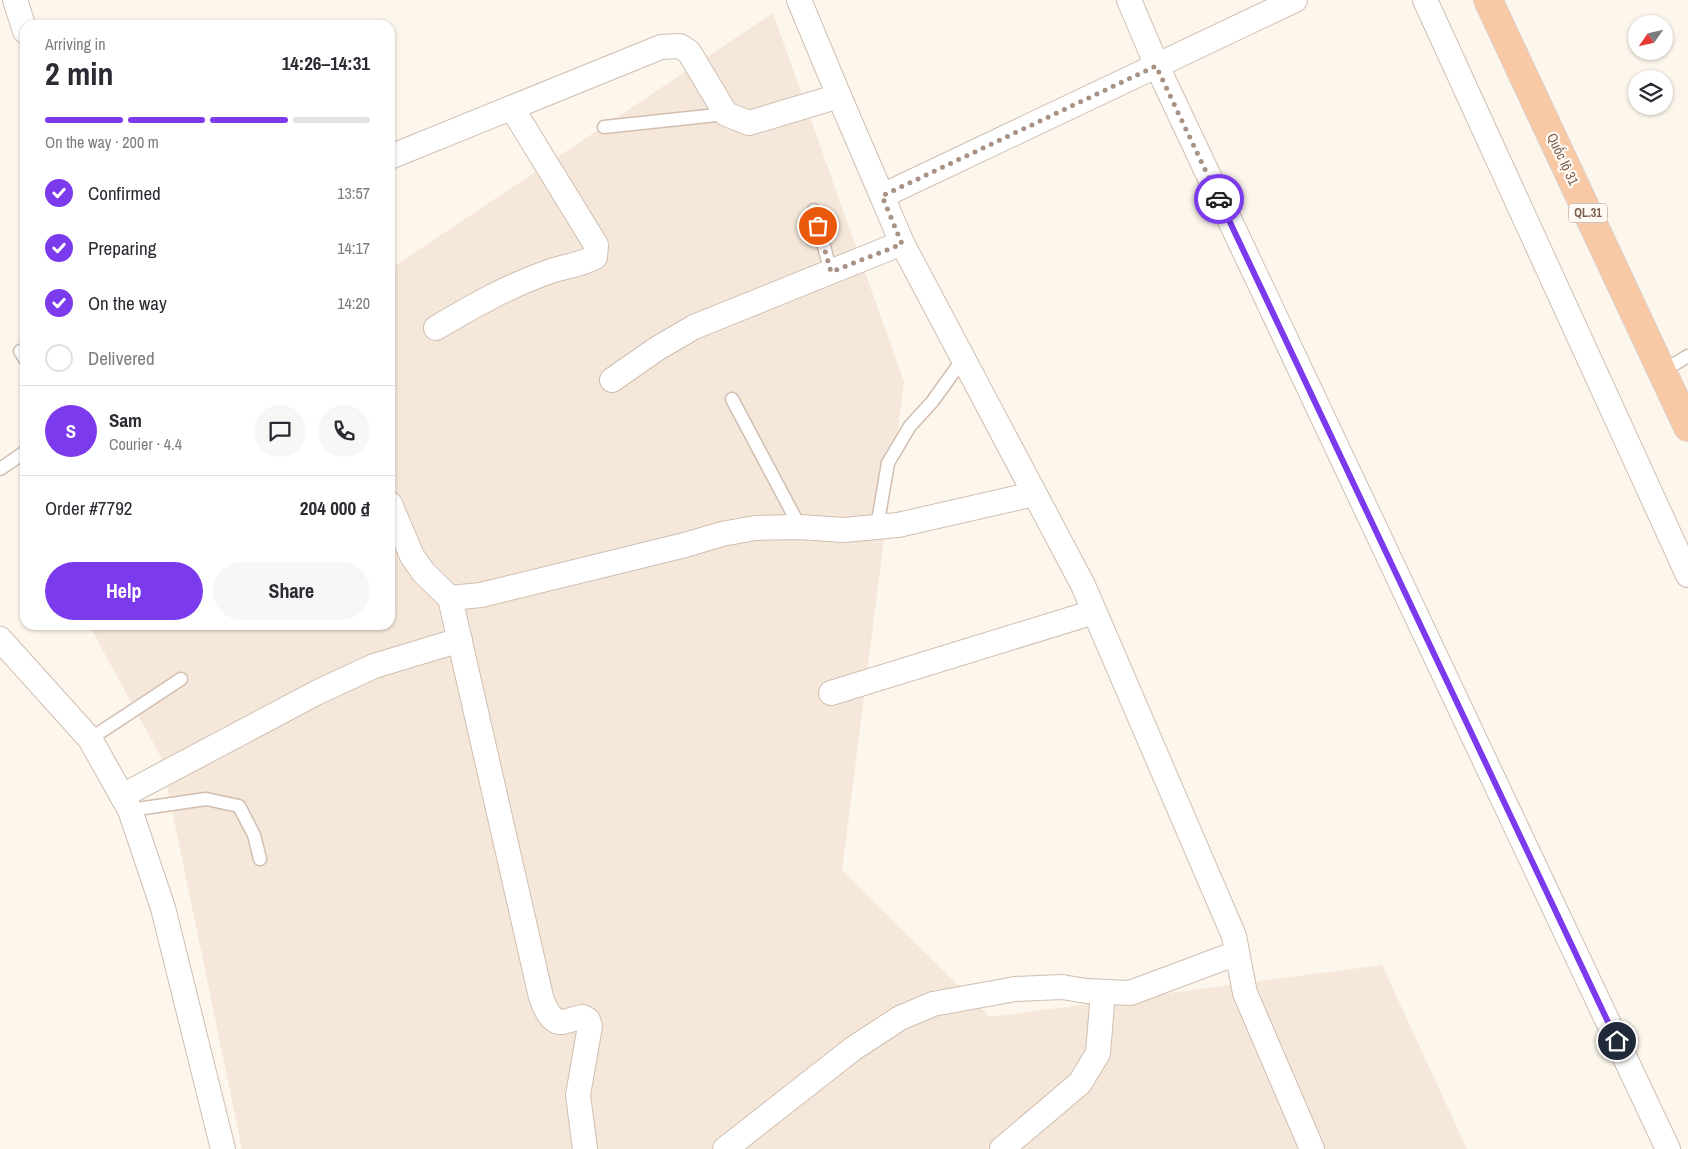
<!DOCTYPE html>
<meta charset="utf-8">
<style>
body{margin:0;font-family:"Archivo Narrow",sans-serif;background:#f7f7f7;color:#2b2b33;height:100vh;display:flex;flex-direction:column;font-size:19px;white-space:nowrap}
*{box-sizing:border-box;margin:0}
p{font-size:16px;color:#7c7c81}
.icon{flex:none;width:28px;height:28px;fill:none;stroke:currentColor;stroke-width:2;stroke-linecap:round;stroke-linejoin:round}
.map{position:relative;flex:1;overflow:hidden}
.sheet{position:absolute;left:20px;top:20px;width:375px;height:610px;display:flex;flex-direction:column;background:#fff;border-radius:15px;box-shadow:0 1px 4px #0004}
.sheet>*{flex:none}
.needle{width:32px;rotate:236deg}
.fabs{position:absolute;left:1628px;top:15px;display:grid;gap:10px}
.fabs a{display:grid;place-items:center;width:45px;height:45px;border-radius:50%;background:#fff;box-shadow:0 1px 4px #0004;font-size:25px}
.pin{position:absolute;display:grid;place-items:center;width:42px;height:42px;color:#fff;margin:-21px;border:2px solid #fff;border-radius:50%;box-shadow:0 1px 5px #0007}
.courier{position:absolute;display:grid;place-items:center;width:50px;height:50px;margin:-25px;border:4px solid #7c3aed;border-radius:50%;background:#fff;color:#222;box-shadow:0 1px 6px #0007}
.head em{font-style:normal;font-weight:800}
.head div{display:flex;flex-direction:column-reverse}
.head{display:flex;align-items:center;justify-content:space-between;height:85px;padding:0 25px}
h1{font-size:32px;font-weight:800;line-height:38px}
.bar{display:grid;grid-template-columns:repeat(4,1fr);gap:8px 5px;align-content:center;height:60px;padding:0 25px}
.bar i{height:6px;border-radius:4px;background:#e1e1e2}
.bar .on{background:#7c3aed}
.bar p{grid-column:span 4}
.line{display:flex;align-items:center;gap:12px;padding:0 25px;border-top:1px solid #e1e1e2}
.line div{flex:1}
.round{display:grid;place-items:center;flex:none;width:52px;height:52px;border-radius:26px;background:#f7f7f7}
ol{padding:0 25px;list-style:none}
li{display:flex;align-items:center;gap:15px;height:55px}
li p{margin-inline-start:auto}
li .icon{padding:5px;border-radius:50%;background:#7c3aed;color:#fff;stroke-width:4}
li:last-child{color:#7c7c81}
li i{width:28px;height:28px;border:2px solid #e1e1e2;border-radius:50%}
.primary-button{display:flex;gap:10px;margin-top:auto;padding:10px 25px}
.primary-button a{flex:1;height:58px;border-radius:30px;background:#7c3aed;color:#fff;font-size:20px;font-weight:800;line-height:58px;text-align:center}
.primary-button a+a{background:#f7f7f7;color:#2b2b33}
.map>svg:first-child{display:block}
</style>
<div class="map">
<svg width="1688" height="1149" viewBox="0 0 1688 1149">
<rect width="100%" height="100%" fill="#fdf6ec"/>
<polygon fill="#f5e8da" points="773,13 904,382 842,870 990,1017 1382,965 1467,1149 242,1149 161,757 89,625 390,625 390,269"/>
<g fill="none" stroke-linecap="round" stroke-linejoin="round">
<g stroke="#d1beb0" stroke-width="15">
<g id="service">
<polyline points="604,127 726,114"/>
<polyline points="814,210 831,272"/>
<polyline points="20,351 25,359"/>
<polyline points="1663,371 1688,356"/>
<polyline points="732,399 800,527"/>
<polyline points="0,469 25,452"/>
<polyline points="877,527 888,463 910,426 932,402 963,359"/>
<polyline points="90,739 181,679"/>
<polyline points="130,810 206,799 239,806 254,835 260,859"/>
</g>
</g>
<g stroke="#d1beb0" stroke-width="26">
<g id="minor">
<polyline points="15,0 25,31"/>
<polyline points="799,0 839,96 882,196 1295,0"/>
<polyline points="1129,0 1157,66 1668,1149"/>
<polyline points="1425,0 1688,575"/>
<polyline points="390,157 661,47 680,46 689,52 726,114 749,123 839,96"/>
<polyline points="882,196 902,243 1083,585 1234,936 1245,993 1312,1149"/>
<path d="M436,328C473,306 510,285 551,271C566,266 581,265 595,257L596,245L512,108"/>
<polyline points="612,380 658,348 694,327 902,243"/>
<polyline points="390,504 412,556 424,573 450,598 481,595 685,545 722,534 755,528 800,527 843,530 898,525 1034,494"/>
<path d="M450,598L541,997C544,1006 551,1023 562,1022C568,1021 576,1018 583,1017L588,1020L590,1026L578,1095L585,1149"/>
<polyline points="0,639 90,739 130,810 163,908 223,1149"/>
<polyline points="831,693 1094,612"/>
<polyline points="122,796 316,693 374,666 460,640"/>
<polyline points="725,1149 854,1048 900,1018 933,1004 1015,989 1062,987 1087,991 1130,993 1237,953"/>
<polyline points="1002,1149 1080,1083 1098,1053 1103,992"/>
</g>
</g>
<g stroke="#dad1cd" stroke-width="30">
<polyline id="trunk" points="1488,0 1688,427"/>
</g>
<use href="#service" stroke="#fff" stroke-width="12"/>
<use href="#minor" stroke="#fff" stroke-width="24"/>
<use href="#trunk" stroke="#f9c8a4" stroke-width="28"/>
</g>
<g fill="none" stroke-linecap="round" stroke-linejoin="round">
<polyline stroke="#a89285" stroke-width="5" stroke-dasharray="0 9" points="818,226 831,272 902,244 882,196 1156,66 1219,199"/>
<polyline stroke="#7c3aed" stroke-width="6" points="1219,199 1617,1041"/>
</g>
<g text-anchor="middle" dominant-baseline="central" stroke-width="4.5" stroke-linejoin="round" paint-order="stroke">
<rect fill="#fffaf3" stroke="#a28b7f" stroke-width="1" x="1569" y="203.5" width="38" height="19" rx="4"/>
<g font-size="12" font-weight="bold" fill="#7a5c4d">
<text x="1588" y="213">QL.31</text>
</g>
<g font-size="14" fill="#7a5c4d" stroke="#fffaf3">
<text transform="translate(1563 159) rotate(65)">Quốc lộ 31</text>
</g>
</g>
</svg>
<div class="fabs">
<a><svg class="needle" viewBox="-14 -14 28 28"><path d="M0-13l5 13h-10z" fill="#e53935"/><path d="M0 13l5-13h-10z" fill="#7c7c81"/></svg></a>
<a><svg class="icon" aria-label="layers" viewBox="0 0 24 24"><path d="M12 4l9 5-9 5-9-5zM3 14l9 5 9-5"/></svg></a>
</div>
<div class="pin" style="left:818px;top:226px;background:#ea580c"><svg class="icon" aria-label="bag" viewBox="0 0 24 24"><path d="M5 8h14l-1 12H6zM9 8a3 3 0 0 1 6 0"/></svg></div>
<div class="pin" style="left:1617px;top:1041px;background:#1f2937"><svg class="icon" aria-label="home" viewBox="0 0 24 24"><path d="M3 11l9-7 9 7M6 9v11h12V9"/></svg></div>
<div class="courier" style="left:1219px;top:199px"><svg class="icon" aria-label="car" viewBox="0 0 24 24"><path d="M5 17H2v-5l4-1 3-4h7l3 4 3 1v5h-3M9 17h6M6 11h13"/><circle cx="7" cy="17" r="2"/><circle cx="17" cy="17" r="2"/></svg></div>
<section class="sheet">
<div class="head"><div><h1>2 min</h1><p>Arriving in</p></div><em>14:26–14:31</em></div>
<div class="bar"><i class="on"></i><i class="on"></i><i class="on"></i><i></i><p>On the way · 200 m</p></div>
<ol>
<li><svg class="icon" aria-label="check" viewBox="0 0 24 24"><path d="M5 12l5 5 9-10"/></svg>Confirmed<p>13:57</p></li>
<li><svg class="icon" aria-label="check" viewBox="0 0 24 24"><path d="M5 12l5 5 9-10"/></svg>Preparing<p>14:17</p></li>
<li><svg class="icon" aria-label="check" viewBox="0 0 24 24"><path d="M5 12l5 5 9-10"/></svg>On the way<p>14:20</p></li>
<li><i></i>Delivered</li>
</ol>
<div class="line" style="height:90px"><b class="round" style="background:#7c3aed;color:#fff">S</b><div><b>Sam</b><p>Courier · 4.4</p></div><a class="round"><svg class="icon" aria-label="chat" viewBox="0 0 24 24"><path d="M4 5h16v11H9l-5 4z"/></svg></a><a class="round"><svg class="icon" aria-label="phone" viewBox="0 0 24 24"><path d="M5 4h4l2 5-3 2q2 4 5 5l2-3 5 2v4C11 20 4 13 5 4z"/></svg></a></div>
<div class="line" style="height:65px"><div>Order #7792</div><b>204 000 ₫</b></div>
<div class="primary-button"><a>Help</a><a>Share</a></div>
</section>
</div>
